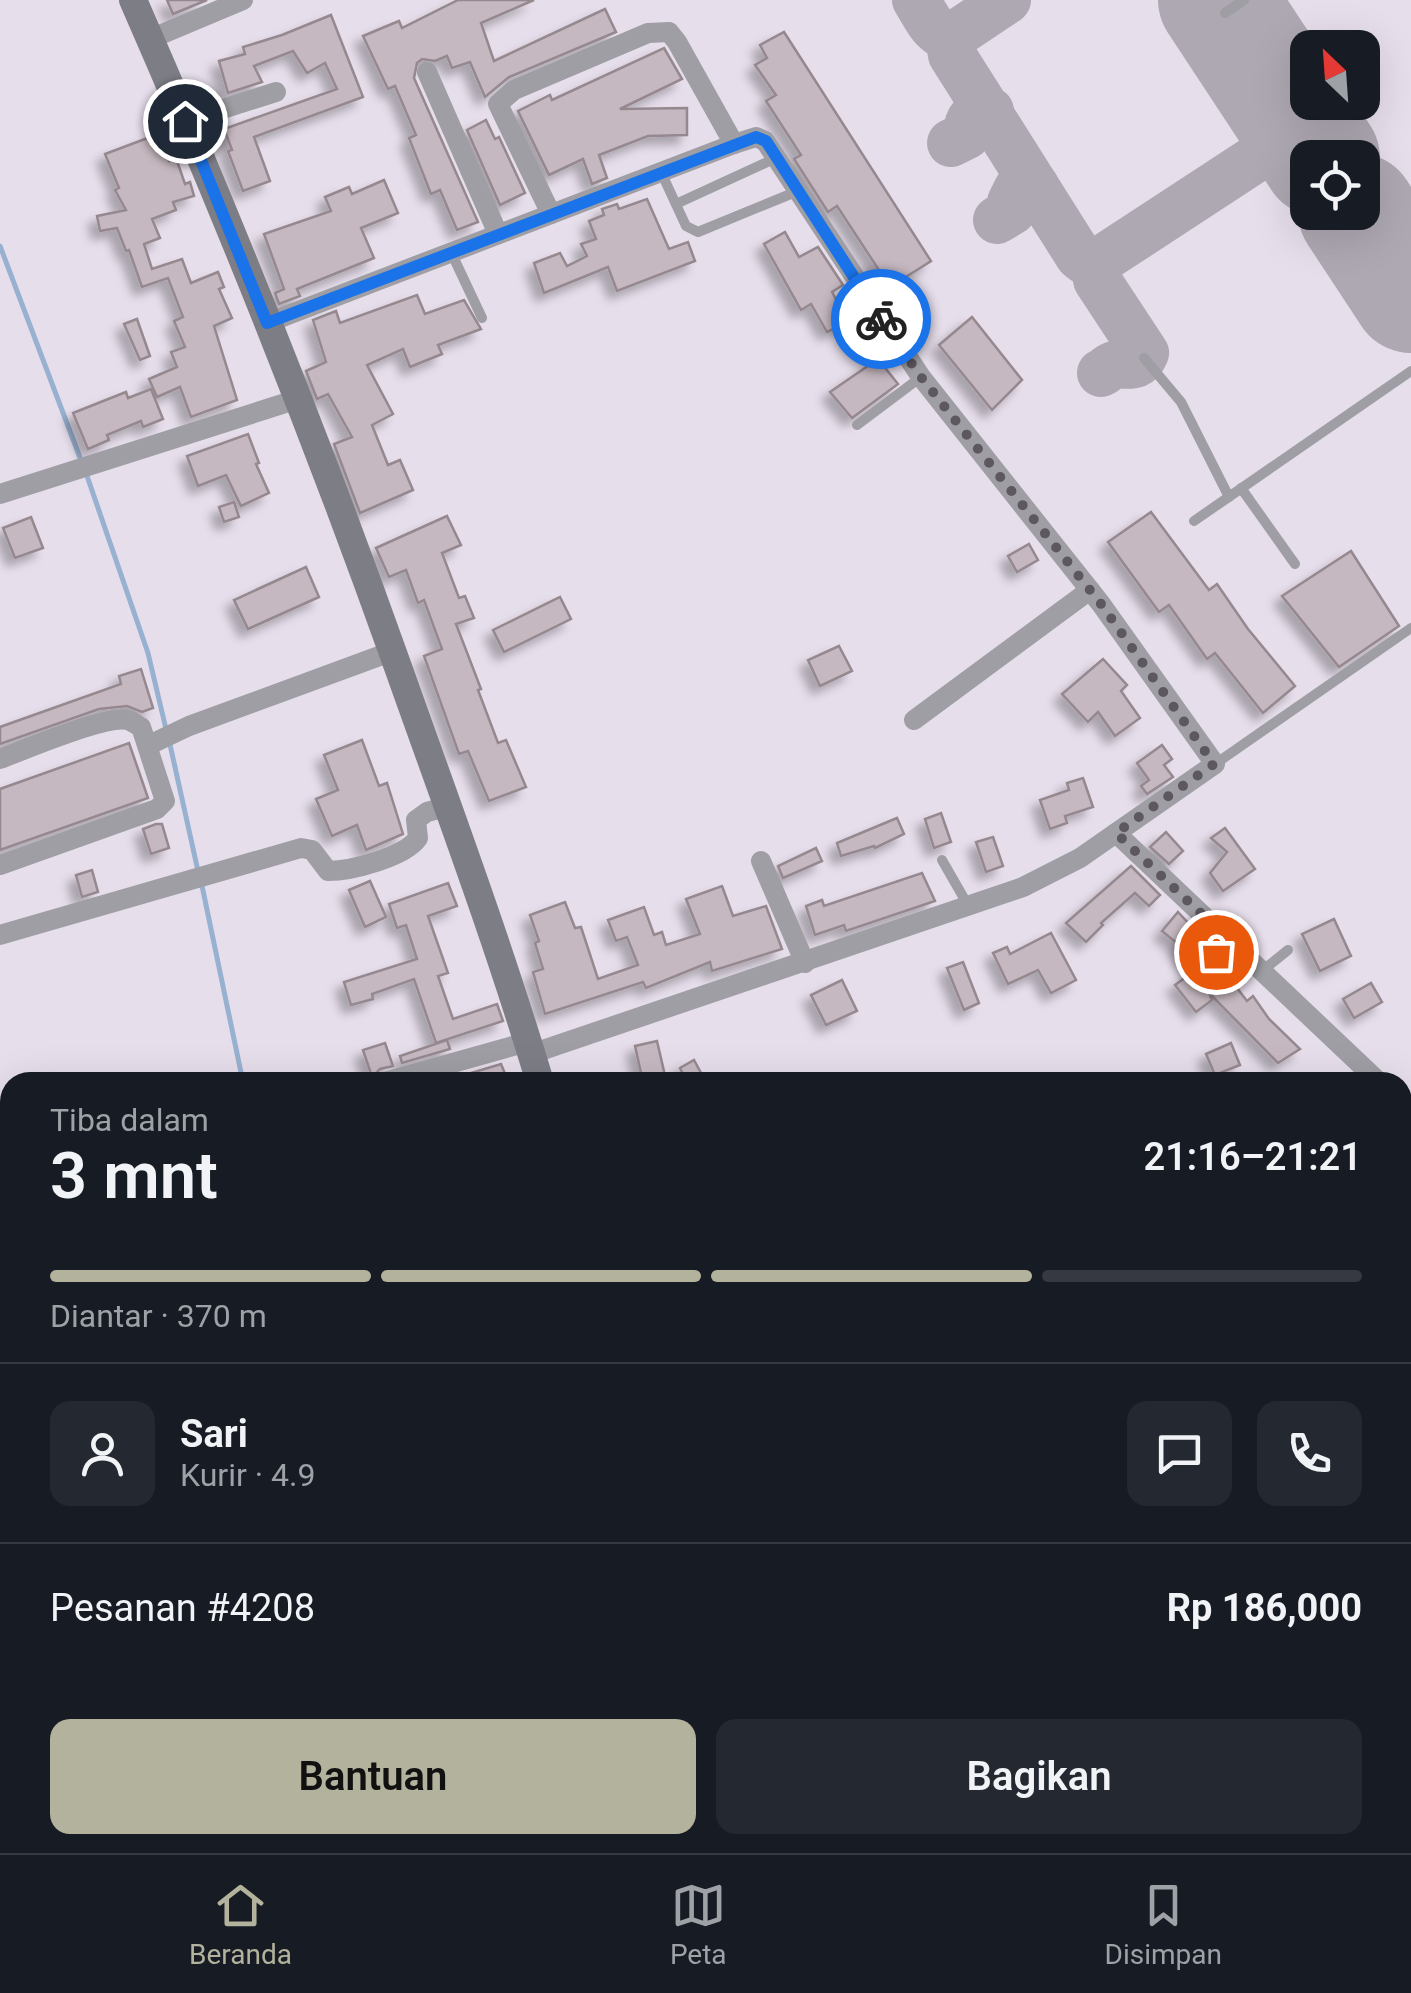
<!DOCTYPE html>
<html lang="id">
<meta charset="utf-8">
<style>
body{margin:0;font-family:Roboto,sans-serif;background:#242831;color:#f1f3f6;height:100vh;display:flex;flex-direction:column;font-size:38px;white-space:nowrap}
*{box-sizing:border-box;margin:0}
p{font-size:32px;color:#9ea1a6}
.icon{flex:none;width:55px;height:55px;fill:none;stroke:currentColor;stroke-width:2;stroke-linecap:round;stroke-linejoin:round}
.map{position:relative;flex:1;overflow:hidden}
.sheet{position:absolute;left:0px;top:1072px;width:1412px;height:782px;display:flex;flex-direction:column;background:#171b24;border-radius:30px 30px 0 0;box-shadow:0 10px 40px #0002}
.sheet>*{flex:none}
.needle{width:65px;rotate:335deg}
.buttons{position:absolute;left:1290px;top:30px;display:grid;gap:20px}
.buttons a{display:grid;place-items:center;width:90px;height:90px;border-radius:20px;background:#171b24;box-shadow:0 10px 40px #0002;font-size:50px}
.pin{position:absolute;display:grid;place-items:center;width:85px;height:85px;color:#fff;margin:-42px;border:5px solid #fff;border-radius:50%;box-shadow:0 2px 10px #0007}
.courier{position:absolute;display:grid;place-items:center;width:100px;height:100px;margin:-50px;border:8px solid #1a73e8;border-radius:50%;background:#fff;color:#222;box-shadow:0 2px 12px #0007}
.headline em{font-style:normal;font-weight:600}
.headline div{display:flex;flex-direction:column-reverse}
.headline{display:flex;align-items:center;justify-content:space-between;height:170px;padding:0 50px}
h1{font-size:65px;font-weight:600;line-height:75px}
.bar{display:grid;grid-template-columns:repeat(4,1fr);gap:15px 10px;align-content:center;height:120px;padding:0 50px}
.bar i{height:12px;border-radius:8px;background:#363941}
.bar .current{background:#b3b29c}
.bar p{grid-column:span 4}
.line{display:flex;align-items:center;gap:25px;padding:0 50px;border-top:2px solid #363941}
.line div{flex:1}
.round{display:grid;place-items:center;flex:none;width:105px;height:105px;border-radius:20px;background:#242831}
.action{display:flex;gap:20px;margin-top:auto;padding:20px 50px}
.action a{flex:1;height:115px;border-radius:20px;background:#b3b29c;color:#111;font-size:40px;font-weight:600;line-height:115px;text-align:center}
.action a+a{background:#242831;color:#f1f3f6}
.tabs{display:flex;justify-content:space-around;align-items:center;height:140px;border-top:2px solid #363941;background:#171b24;font-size:28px;color:#9ea1a6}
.tabs a{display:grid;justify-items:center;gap:5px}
.tabs .current{color:#b3b29c}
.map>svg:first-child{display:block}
</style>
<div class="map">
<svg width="1411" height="1853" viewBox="0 0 1411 1853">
<defs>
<filter id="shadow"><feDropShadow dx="-8" dy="8" stdDeviation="5" flood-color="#0004"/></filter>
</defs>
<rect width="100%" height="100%" fill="#e6deeb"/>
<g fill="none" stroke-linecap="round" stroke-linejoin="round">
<g stroke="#98b1d0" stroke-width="5">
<polyline points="0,246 82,463"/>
<polyline points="86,473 148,653 166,729"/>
<polyline points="169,740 198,871"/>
<polyline points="201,881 243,1082"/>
<polyline points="0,1443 10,1441"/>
<polyline points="373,1845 374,1853"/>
</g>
<g stroke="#aea8b2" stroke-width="48">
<path d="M916,0C926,15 933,37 953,36L1007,0"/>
<polyline points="953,36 950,42 952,55 1079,256 1084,260 1099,261 1281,142 1289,130 1292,114"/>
<path d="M951,143L967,135C967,120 974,110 990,111"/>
<polyline points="997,220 1012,211 1011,202 1018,188 1035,186"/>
<path d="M1099,261L1096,268L1097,280L1145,353C1138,370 1128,363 1114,365C1109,366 1106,371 1101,373"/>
</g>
<g stroke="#aea8b2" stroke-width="118">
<polyline points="1217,0 1321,158"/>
<polyline points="1357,212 1411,294"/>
</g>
</g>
<g fill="#c6b8c0" stroke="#96888f" stroke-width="2.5" filter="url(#shadow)">
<polygon points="167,0 207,0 173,14"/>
<polygon points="458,0 534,0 481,23 494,61 605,9 616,32 509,77 485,97 470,62 452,68 447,56 435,61 422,59 417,63 414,78 478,222 457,230 440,190 431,194 409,138 416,135 395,86 388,89 363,36 399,21 402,28"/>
<polygon points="331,15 363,97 254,137 270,181 243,191 228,151 232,150 224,129 337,89 325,63 307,73 293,51 254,66 262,82 228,93 219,61 245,54 243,47 282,35"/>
<polygon points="784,32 931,261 890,287 837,206 828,212 794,159 801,155 766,101 776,95 755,65 767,58 760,45"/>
<polygon points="664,48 682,79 620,109 687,108 687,135 648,136 599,155 607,178 592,184 583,159 549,175 518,111 550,95 552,100"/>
<polygon points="486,120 495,139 499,137 525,193 500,205 467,130"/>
<polygon points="161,133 169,161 176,158 185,184 190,182 194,196 173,202 176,210 152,219 160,238 144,244 152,269 182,259 191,283 218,272 224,287 219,289 232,318 214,326 237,400 191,417 180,387 157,397 149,379 177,367 171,352 185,347 174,321 183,317 168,278 142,287 129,250 126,251 117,228 100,231 97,216 126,210 115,190 119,188 105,154"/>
<polygon points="384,180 398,213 361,228 374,258 297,289 300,296 279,304 275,293 284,289 264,234 331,211 325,197 349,187 352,194"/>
<polygon points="647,199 669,249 688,242 695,261 617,291 608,267 544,293 534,263 560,253 567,266 587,256 581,244 596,239 589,221 604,215 602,209 617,204 619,209"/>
<polygon points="785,232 799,257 818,247 843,285 832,292 848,321 827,332 811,304 801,310 764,244"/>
<polygon points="417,295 425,314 464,300 481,329 438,345 442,354 410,367 403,349 367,365 393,414 372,425 388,465 400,460 413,490 360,513 334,444 352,437 328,394 317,399 306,371 326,362 313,320 336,311 340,323"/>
<polygon points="972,317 1022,380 992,410 939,345"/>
<polygon points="137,319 150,356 140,360 124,324"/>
<polygon points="878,359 898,384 852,418 830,392"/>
<polygon points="151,389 163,419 143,427 141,421 107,435 109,440 88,449 73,413 126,392 128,398"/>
<polygon points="248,434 259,463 256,464 269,493 241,506 226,475 198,486 187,456"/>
<polygon points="234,502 239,517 224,522 219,507"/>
<polygon points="1151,512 1209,590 1217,584 1248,629 1295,686 1263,713 1215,653 1207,659 1169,605 1159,612 1108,542"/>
<polygon points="447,516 461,545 442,553 459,598 465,596 474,618 456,624 481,689 478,690 498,743 506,740 526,787 489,801 468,751 459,754 424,656 442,649 424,600 418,603 406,570 389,577 376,548"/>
<polygon points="31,517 43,548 15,558 3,528"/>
<polygon points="1029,544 1038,560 1017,572 1008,556"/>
<polygon points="1351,551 1399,626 1339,667 1282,596"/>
<polygon points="306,567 319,597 248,629 234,600"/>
<polygon points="560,597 571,619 504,652 493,630"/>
<polygon points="839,646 852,671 820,686 808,660"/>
<polygon points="1103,659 1127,685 1121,691 1140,718 1115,736 1098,712 1088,722 1062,694"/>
<polygon points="141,669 153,708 142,712 127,706 99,709 0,744 0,727 121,684 119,676"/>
<polygon points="362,740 379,786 387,783 403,834 366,850 357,825 332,836 316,799 338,790 324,755"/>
<polygon points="129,743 148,798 0,850 0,789"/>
<polygon points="1162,745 1172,759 1164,765 1173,777 1147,794 1141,786 1149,780 1137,763"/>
<polygon points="1083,778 1093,807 1065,816 1067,823 1050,829 1040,800 1069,790 1067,783"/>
<polygon points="941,813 951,842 934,848 925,819"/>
<polygon points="897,818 904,834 875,848 874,846 841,856 837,843"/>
<polygon points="156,824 162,824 169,848 151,854 143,829"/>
<polygon points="1225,828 1255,869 1223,891 1210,873 1227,852 1211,838"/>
<polygon points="1166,832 1183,851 1169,864 1150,847"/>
<polygon points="993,837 1003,866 986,872 976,842"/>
<polygon points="816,848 822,861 783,878 778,866"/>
<polygon points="1131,866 1160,895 1149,906 1135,893 1101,923 1103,925 1086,942 1066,923"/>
<polygon points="92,870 98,892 82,897 76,875"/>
<polygon points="922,873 935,901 846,931 844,925 815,935 806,906 822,900 824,906"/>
<polygon points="370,881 386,917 365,927 349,890"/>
<polygon points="448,883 457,906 428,916 448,973 438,976 453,1019 497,1004 503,1021 436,1043 414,979 372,994 373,999 351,1005 344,982 417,959 406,925 397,928 389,904"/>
<polygon points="722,886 733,916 766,906 782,949 712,971 710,962 646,988 643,982 545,1014 533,972 543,969 535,943 539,941 530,915 565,902 575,928 581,927 598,979 638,965 627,937 616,941 608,920 644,907 654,935 662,932 666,945 700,934 686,899"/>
<polygon points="1178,912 1206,942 1204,944 1208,950 1207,959 1221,977 1231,980 1247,1001 1253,996 1269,1019 1300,1049 1278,1063 1209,993 1212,1000 1196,1012 1175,985 1197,969 1176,946 1178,944 1162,931"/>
<polygon points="1334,919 1351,956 1320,971 1302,934"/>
<polygon points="1051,933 1076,980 1051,993 1038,970 1008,984 993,953 1007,947 1010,954"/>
<polygon points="963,962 979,1003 964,1010 947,968"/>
<polygon points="842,980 857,1011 826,1025 811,995"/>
<polygon points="1371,983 1382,1002 1354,1018 1343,999"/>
<polygon points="447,1040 450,1049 402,1063 400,1056"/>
<polygon points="657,1041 666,1080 643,1082 635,1046"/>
<polygon points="385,1043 393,1066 380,1069 372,1077 363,1050"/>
<polygon points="1231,1043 1240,1065 1215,1075 1206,1054"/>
<polygon points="694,1060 701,1073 686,1081 680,1068"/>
<polygon points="501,1064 506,1076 491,1082 441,1082"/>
</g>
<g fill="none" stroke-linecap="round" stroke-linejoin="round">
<g stroke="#9e9ea4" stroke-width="10">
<polyline points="1225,13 1244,0"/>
<polyline points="661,172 686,226 698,232 798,191"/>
<polyline points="676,204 776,158"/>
<polyline points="451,252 482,318"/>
<polyline points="1144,358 1181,402 1229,497"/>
<polyline points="857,425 921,377"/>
<polyline points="1241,488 1295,564"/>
<polyline points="1194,521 1411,371"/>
<polyline points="1215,764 1411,628"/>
<polyline points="942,860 969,907"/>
<polyline points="1231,941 1215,956 1228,971 1235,971 1249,960"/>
<polyline points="1262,971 1288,950"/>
<polyline points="615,1850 634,1845"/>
</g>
<g stroke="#9e9ea4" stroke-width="20">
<polyline points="150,39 243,0"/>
<polyline points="427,72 498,234"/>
<polyline points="185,121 276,92"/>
<polyline points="551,214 498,104 514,90 648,33 669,32 677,42 734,144"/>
<polyline points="267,323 734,144 756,137 765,141 921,377 1101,604 1215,764 1080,858 1023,887 531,1054"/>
<polyline points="0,494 298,399"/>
<polyline points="914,720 1090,590"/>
<polyline points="149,745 189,726 393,651"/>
<path d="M0,759C24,750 105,715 127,720C132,721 136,725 141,727L165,801L157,809L0,865"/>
<polyline points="1116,833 1379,1082"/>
<polyline points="761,861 805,963"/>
<path d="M0,935L301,848L312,850L328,871C351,871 405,857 418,838L416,820L427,812L449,806"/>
<polyline points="385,1082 527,1042"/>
<polyline points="1402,1102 1411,1109"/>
<polyline points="0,1559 10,1556"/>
<polyline points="1402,1613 1411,1610"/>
<polyline points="0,1665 10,1661"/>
<polyline points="1402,1763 1411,1760"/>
<polyline points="0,1825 10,1822"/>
<polyline points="343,1845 345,1853"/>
<polyline points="223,1853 246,1845"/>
<polyline points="1183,1853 1202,1845"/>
</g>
<g stroke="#7d7d86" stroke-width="28">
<path d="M133,0C229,219 318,442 398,667C447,805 498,942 540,1082"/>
<polyline points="761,1845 763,1853"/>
</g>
</g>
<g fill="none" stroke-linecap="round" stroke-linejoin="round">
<polyline stroke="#5d585f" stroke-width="10" stroke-dasharray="0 18" points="881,319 921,377 1101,604 1214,764 1116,833 1230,941 1216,952"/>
<polyline stroke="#1a73e8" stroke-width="12" points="185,121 267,323 756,137 766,141 881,319"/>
</g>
</svg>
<div class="buttons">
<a><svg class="needle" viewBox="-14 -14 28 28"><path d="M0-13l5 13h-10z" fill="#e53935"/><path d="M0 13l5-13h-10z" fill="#9ea1a6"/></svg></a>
<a><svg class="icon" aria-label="locate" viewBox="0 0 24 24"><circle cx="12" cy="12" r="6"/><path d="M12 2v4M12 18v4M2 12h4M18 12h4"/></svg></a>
</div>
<div class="pin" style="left:1216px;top:952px;background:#ea580c"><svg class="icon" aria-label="bag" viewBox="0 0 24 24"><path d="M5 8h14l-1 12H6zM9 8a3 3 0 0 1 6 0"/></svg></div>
<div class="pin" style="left:185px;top:121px;background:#1f2937"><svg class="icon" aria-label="home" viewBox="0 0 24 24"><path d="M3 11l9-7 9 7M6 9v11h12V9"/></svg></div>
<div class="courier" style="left:881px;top:319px"><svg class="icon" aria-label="bike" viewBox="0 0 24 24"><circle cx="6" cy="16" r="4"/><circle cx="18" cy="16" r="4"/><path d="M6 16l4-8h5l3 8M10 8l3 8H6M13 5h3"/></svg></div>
<section class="sheet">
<div class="headline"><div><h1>3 mnt</h1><p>Tiba dalam</p></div><em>21:16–21:21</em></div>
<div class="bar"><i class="current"></i><i class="current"></i><i class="current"></i><i></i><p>Diantar · 370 m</p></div>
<div class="line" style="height:180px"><a class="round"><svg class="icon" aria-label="person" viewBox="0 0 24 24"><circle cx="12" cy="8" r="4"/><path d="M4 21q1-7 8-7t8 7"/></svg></a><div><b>Sari</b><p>Kurir · 4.9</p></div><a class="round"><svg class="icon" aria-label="chat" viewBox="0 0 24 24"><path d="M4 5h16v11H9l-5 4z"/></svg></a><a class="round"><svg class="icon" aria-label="phone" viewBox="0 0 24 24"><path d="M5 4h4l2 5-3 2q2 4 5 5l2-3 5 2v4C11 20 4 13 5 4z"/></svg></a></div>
<div class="line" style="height:130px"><div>Pesanan #4208</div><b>Rp 186,000</b></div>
<div class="action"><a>Bantuan</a><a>Bagikan</a></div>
</section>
</div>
<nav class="tabs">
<a class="current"><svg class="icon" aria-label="home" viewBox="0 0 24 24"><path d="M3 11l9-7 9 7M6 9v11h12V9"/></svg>Beranda</a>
<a><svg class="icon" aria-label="map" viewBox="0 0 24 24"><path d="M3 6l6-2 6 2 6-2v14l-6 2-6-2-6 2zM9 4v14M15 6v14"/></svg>Peta</a>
<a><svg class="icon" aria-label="saved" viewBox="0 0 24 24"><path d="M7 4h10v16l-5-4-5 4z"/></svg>Disimpan</a>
</nav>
